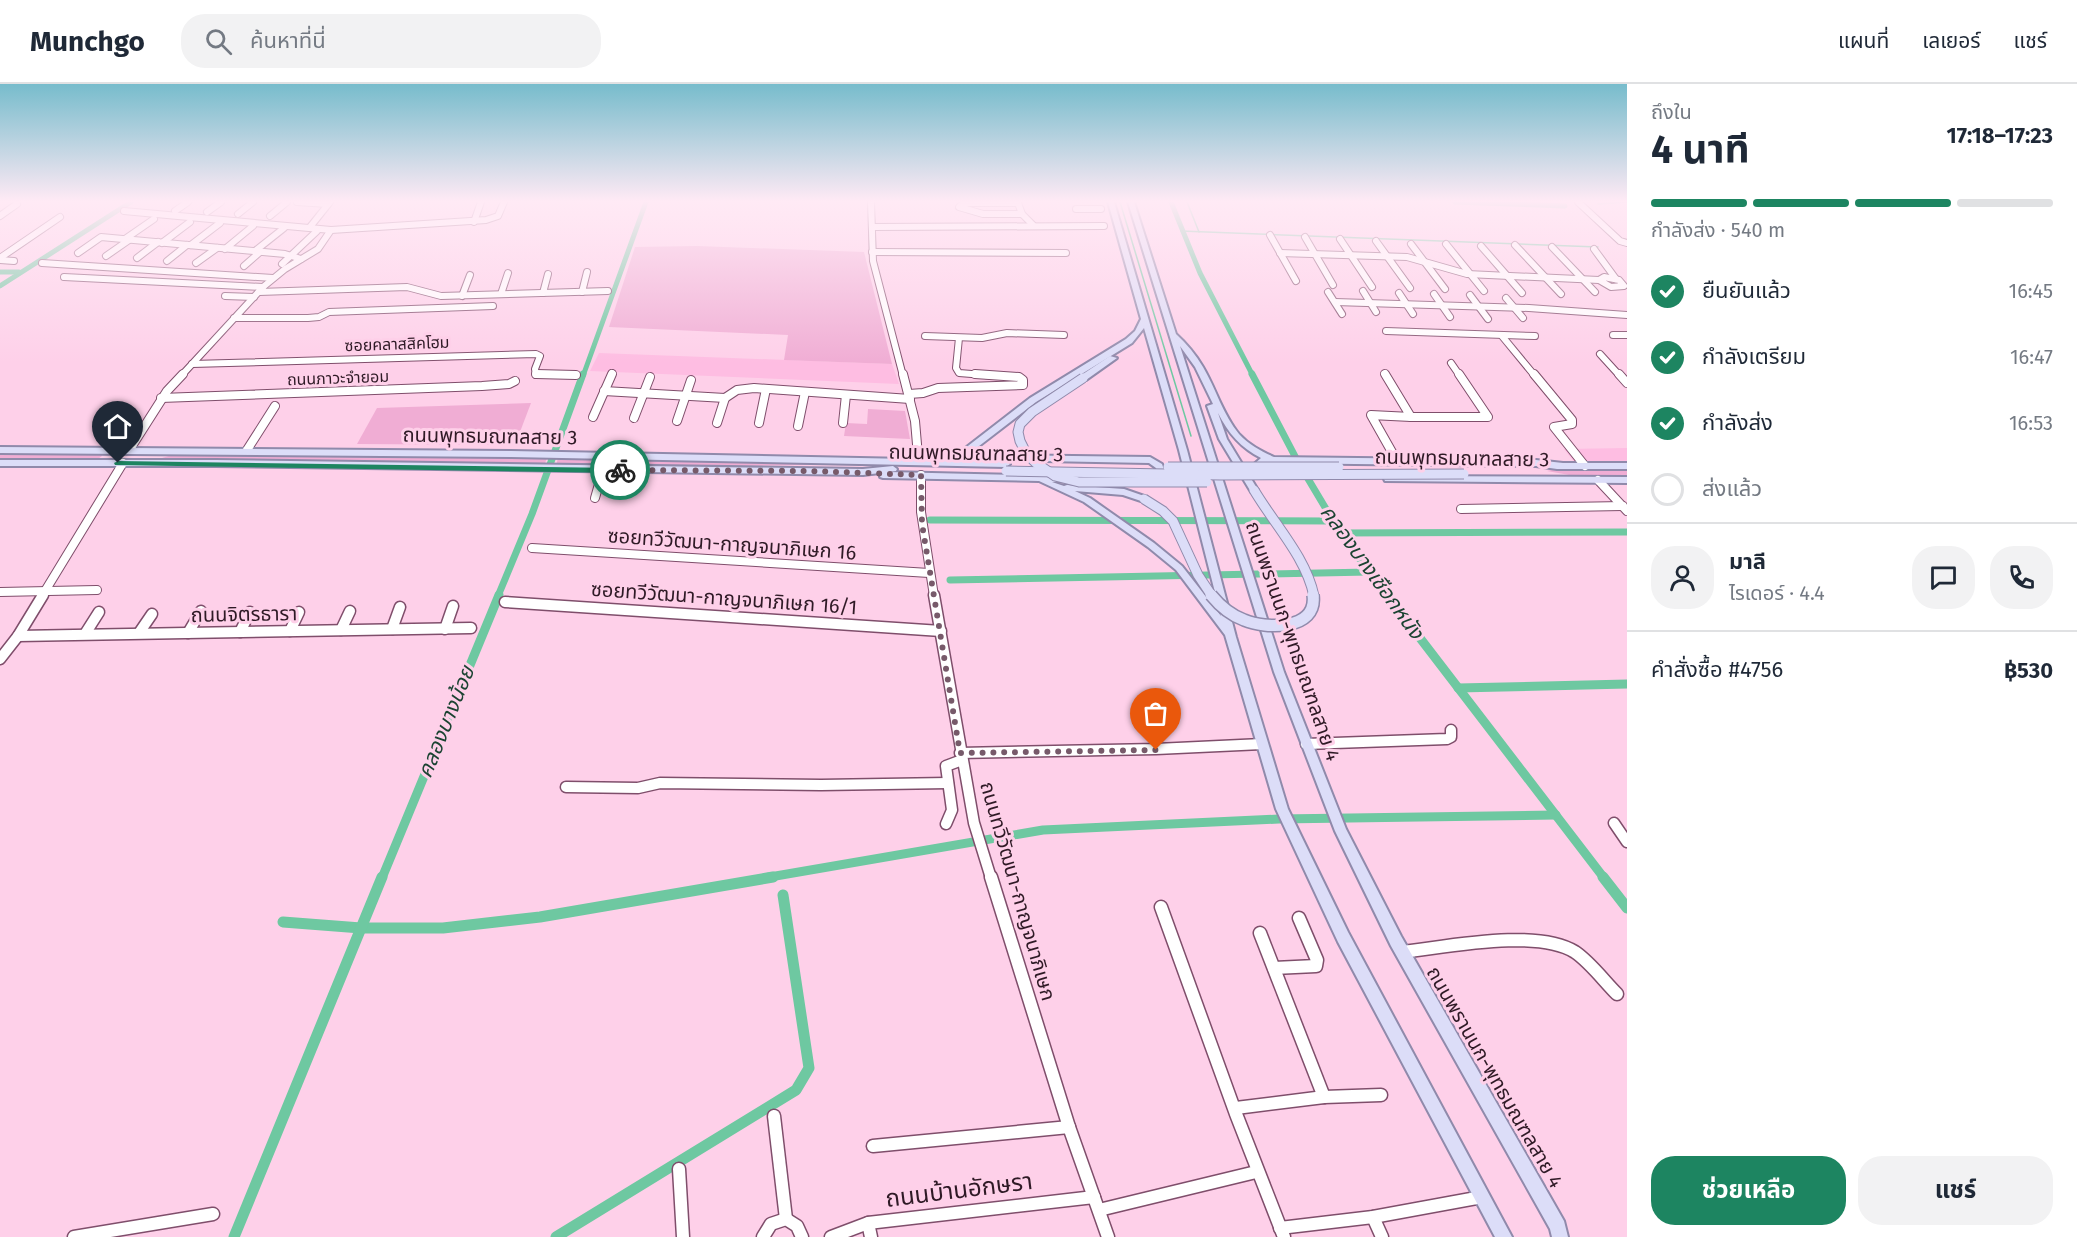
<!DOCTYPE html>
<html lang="th">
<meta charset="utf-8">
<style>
body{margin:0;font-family:"Fira Sans","Noto Sans Thai",sans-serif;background:#f2f2f3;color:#1f2937;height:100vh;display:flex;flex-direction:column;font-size:22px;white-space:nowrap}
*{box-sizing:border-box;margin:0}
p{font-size:20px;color:#747a83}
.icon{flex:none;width:33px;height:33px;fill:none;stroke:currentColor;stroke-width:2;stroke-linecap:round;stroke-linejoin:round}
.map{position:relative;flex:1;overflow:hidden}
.side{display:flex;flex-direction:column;background:#fff;width:450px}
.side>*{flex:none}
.pin{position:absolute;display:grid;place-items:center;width:51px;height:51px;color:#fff;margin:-62px -26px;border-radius:50% 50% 50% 0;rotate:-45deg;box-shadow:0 0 6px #0007}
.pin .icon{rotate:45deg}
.courier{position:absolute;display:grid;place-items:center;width:60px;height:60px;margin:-30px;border:4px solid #1d8561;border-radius:50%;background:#fff;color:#222;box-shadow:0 2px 8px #0007}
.headline em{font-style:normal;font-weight:700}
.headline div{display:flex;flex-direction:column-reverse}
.headline{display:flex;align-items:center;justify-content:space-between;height:102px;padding:0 24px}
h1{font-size:39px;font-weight:700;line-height:45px}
.bar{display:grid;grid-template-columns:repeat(4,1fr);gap:9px 6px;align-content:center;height:72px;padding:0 24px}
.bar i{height:8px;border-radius:4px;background:#e0e1e3}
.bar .active{background:#1d8561}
.bar p{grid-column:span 4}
.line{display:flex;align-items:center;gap:15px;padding:0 24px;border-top:2px solid #e0e1e3}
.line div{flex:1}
.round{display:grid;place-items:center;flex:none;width:63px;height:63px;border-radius:24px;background:#f2f2f3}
ol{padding:0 24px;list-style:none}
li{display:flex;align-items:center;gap:18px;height:66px}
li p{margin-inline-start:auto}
li .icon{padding:6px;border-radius:50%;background:#1d8561;color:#fff;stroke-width:4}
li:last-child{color:#747a83}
li i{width:33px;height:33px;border:3px solid #e0e1e3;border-radius:50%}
.button{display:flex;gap:12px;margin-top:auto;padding:12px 24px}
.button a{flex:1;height:69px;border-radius:24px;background:#1d8561;color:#fff;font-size:24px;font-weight:700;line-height:69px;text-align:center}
.button a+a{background:#f2f2f3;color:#1f2937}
header{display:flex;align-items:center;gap:36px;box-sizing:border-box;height:84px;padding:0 30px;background:#fff;border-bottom:2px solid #e0e1e3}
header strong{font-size:28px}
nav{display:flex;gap:33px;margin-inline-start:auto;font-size:21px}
.search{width:420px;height:54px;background:#f2f2f3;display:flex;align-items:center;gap:15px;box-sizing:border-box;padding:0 21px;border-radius:24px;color:#747a83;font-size:22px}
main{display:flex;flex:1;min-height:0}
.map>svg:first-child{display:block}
</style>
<header>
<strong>Munchgo</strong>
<div class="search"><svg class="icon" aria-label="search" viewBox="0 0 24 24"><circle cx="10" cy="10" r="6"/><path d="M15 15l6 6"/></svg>ค้นหาที่นี่</div>
<nav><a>แผนที่</a><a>เลเยอร์</a><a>แชร์</a></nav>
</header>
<main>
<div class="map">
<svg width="1627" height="1153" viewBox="0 0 1627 1153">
<rect width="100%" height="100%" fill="#fed0e9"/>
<g fill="#febde2">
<polygon points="599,269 892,280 899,300 590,287"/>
<polygon points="1627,364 1627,378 1575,379 1564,365"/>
</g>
<g fill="#f0add4">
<polygon points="697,162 864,168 892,280 784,276 788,251 609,243 635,163"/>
<polygon points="531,319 515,361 357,360 377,324"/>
<polygon points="868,325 905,327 910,355 844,352 846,339 867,340"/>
<polygon points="0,369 101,370 102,372 95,377 0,377"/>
<polygon points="172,371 547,373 544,383 162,374"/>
<polygon points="558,373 810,378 812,381 556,383"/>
<polygon points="1560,384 1627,386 1627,392 1575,392 1547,387"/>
</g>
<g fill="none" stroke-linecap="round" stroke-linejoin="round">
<g stroke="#6ec8a1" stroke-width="1.5">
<polyline points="1120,118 1191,352"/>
<polyline points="1187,118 1199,148"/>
<polyline points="1598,120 1627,118"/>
<polyline points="1181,147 1598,163"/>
</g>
<g stroke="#6ec8a1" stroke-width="5">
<polyline points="1171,118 1200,189 1253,292"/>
<polyline points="1455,118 1565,122"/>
<polyline points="0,188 19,188"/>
<polyline points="0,202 131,118"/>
<polyline points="583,292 646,118"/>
</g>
<g stroke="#6ec8a1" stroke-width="7">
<polyline points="1252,290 1298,378 1344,455 1388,512"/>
<polyline points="930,436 1333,437"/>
<polyline points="1340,449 1627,448"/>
<polyline points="950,496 1369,488"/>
<polyline points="498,512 532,430 583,290"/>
</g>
<g stroke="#6ec8a1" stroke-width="9">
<polyline points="1387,511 1604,794"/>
<polyline points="1458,604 1627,600"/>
<polyline points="382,794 499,511"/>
<polyline points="764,794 1043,746 1279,735 1556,731"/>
</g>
<g stroke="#6ec8a1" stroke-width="11">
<polyline points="1603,793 1627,824"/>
<polyline points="283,838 361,844 443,844 540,833 773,793"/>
<polyline points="234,1153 382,793"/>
<polyline points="556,1153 796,1006 809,984 783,811"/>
</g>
<g stroke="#7f4e6b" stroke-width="8">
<g id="minor-far3">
<polyline points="297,118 328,120"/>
<polyline points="871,118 873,177 903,292"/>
<polyline points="1578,118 1620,157 1627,159"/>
<polygon points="964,119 1018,119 1022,130 983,130 959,123"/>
<polyline points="1076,125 1101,125"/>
<polyline points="124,127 331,146"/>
<polyline points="175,127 188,118"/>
<polyline points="207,128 221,118"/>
<polyline points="238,130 253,118"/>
<polyline points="1022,130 1033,141"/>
<polyline points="0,132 17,120"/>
<polyline points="270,132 287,118"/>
<polyline points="474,138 481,118"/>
<polyline points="310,143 330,118"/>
<polyline points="872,143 1104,142"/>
<polyline points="1270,151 1296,197"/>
<polyline points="1305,153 1333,201"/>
<polyline points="125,155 154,135"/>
<polyline points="1340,155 1372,203"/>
<polyline points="1376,157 1410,204"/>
<polyline points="162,159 190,138"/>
<polyline points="1411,160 1445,205"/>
<polyline points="1446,160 1484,207"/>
<polyline points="191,161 220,139"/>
<polyline points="1515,161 1561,210"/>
<polyline points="1481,162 1522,209"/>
<polyline points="1552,163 1595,208"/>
<polyline points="225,165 253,142"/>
<polyline points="1594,165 1616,195"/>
<polyline points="255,167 284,144"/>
<polyline points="872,168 1066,169"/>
<polyline points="78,169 101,153 285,170 301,175"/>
<polyline points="1280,169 1407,173 1467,190 1599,196"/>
<polyline points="106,172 129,156"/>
<polyline points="0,174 60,133"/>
<polyline points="137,174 158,158"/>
<polyline points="0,176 14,177"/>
<polyline points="167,177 187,161"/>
<polyline points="42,179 273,194"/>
<polyline points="196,179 217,164"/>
<polyline points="282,180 317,147"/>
<polyline points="244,182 260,168"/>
<polyline points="64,193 263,203"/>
<polygon points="1604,193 1619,196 1624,202 1611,203 1599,196"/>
<polyline points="1363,207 1376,228"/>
<polyline points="259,208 407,203 441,212 608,207"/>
<polyline points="582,208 587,188"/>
<polyline points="1328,208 1342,230"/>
<polyline points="543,209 548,190"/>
<polyline points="1399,209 1413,230"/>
<polyline points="501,210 508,189"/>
<polyline points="1434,210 1450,233"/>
<polyline points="1470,211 1488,235"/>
<polyline points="225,212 254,213"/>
<polyline points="462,212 470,191"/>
<polyline points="1506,214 1523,234"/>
<polyline points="1335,218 1529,224 1627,231"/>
<polyline points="234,234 308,234 319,233 329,228 493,222"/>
<polyline points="1386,247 1535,252"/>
<polyline points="1613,251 1627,251"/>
<polyline points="925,252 982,254 1007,249 1064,251"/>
<polyline points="1502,252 1535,292"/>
<polyline points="959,254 956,284 959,289 997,292"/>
<polyline points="1600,270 1620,292"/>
<polyline points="1451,279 1460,292"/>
<polyline points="192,280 536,270 540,272 535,285 536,291 576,291"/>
<polyline points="181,292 263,203 285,185 318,165 331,146 486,136 498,132 504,118"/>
<polyline points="611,292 612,289"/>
</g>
</g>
<g stroke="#7f4e6b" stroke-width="10">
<g id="minor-far2">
<polyline points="536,290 576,291"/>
<polyline points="903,290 915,337 918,372"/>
<polyline points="1385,290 1411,333 1371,331 1397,377"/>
<polyline points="1534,290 1572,336 1572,340 1554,343 1585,382"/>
<polyline points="1619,290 1627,299"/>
<polyline points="604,307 725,314 737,306 754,304 910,315"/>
<polyline points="909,310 923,309 938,304 1023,301 1023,296 1019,293 975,290"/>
<polyline points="161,314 482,302 509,300 515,297"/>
<polyline points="593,333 612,290"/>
<polyline points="1411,333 1488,333 1459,290"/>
<polyline points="634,334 650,293"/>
<polyline points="677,337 691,296"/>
<polyline points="717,339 725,314"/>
<polyline points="759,339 766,305"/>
<polyline points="843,339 846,311"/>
<polyline points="798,342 805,308"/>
<polyline points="130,365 167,307 183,290"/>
<polyline points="247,366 275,322"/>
<polyline points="921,391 921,428 934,512"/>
<polyline points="1598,396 1627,427"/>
<polyline points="595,414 603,386"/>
<polyline points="1461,425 1623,422"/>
<polyline points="532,464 929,489"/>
<polyline points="0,508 97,506"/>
<polyline points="42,512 123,379"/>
</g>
</g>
<g stroke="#7f4e6b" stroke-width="13">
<g id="minor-far1">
<polyline points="934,511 974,739 991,794"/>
<polyline points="505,518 941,547"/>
<polyline points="392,545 400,523"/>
<polyline points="445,545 453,522"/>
<polyline points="341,546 350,527"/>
<polyline points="290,547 299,528"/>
<polyline points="240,548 250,528"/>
<polyline points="139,549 152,530"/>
<polyline points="188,549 201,527"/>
<polyline points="85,550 99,528"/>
<polyline points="18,552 471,544"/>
<polyline points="0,575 18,552 43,511"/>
<polyline points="1306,660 1447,655 1451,653 1451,646"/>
<polyline points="960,669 1156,665 1262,660"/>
<polyline points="566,703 638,704 660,699 821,701 948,699"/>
<polyline points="1614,739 1627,758"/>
<polyline points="946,740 952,726 946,682 962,676"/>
</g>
</g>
<g stroke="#7f4e6b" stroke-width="15">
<g id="minor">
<polyline points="991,793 1069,1043 1108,1153"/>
<polyline points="1161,823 1236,1030 1284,1153"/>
<polyline points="1260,849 1324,1013"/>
<path d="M1402,868C1447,863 1536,844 1575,868C1590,878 1604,897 1617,910"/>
<polyline points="1274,884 1316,882 1317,876 1299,834"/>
<polyline points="1236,1024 1324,1013 1381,1011"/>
<polyline points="774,1032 786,1135"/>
<polyline points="873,1062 1069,1043"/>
<polyline points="679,1085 683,1153"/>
<polyline points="1099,1126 1256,1088"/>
<polyline points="1373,1133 1382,1153"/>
<polyline points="868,1139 871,1153"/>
<polyline points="1280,1144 1373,1133 1482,1113"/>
<polyline points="74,1153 213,1130"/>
<polyline points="763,1153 771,1140 786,1135 797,1142 802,1153"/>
<polyline points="831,1153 868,1139 1094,1113"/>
</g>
</g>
<g stroke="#908aab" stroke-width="4">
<g id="major">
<polygon points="1108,118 1114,118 1187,366 1236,553 1288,725 1348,848 1512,1153 1495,1153 1338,858 1276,725 1225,551 1176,486 1148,463 1084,418 1039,397 883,394 880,393 880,389 863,391 215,382 0,382 0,376 215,376 863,385 893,382 897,385 896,387 888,388 1063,392 1067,395 1066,397 1052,398 1064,402 1067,401 1124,405 1147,413 1147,417 1144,418 1123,411 1075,407 1090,414 1154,459 1182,482 1221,532 1179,366 1144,244 1132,259 1036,318 970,369 950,376 946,373 964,365 1030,314 1126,255 1135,247 1141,235"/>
<path d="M1128,118H1134L1176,250C1187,260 1196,271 1203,283C1216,305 1223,331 1239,350C1249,361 1261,367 1274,373L1536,376L1563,379H1627V385H1557L1536,382L1264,379L1262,381L1266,390L1262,393L1259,392L1253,381L1261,374C1241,364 1228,349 1218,329L1227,355L1258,406L1254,409L1251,408L1219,355L1207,322L1213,320L1195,283L1180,262L1284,588L1346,745L1401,852L1564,1137L1568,1153H1552L1550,1145L1391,862L1335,747L1274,588Z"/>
<polygon points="1110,272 1117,274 1086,296 1080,296 1080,292"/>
<polygon points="0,363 511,367 1006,377 1010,380 1006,383 511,373 0,369"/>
<polygon points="998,371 1150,373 1162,380 1166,392 1159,396 1153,396 1153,392 1158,390 1156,384 1149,379 995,376 994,374"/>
<polygon points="1388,392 1627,393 1627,399 1385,397 1384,395"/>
</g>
</g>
<use href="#minor-far3" stroke="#fff" stroke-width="6"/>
<use href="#minor-far2" stroke="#fff" stroke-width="8"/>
<use href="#minor-far1" stroke="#fff" stroke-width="10"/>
<use href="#minor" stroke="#fff" stroke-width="12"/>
<use href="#major" fill="#dcddf8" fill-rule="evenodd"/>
<g stroke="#908aab" stroke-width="11" stroke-linecap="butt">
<g id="major-bridge-far1">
<polyline points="1083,294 1032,328 1020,340 1018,348 1020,357 1026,369 1036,379 1055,392 1079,398 1207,398"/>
<polyline points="1168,383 1339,383"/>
<polyline points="1006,387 1221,391 1464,390"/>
<path d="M1254,406C1274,440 1306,473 1314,512"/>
<polyline points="1144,415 1163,427 1173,437 1198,491 1212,512"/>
</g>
</g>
<g stroke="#908aab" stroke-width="14" stroke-linecap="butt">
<path id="major-bridge" d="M1211,511C1220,522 1230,531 1244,536C1265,545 1318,547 1313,511"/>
</g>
<use href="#major-bridge-far1" stroke="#dcddf8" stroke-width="9"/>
<use href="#major-bridge" stroke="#dcddf8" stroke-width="11"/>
</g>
<linearGradient id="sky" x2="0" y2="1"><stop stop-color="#77bccc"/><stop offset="0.42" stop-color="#ffeaf5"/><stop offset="1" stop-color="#ffeaf5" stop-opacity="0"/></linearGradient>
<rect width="1627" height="279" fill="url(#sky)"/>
<polygon fill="#1d8561" points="118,377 620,384 624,386 620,389 115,381 114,379"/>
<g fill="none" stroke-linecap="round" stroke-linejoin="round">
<polyline stroke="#775a6a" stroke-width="6" stroke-dasharray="0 10.8" points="620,386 809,387 921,391 922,440 960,669 1156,666"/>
</g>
<g text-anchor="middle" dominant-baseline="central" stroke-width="6" stroke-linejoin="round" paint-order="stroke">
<g font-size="16" fill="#2f1a26" stroke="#fed0e9">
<text transform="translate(397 260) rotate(-2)">ซอยคลาสสิคโฮม</text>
<text transform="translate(338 294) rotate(-2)">ถนนภาวะจำยอม</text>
</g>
<g font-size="20" fill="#2f1a26" stroke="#fed0e9">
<text transform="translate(490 352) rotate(1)">ถนนพุทธมณฑลสาย 3</text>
<text transform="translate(976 369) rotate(1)">ถนนพุทธมณฑลสาย 3</text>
<text transform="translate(1462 374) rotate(1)">ถนนพุทธมณฑลสาย 3</text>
<text transform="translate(732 460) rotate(4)">ซอยทวีวัฒนา-กาญจนาภิเษก 16</text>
<text transform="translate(724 514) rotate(4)">ซอยทวีวัฒนา-กาญจนาภิเษก 16/1</text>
<text transform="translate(244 530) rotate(-1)">ถนนจิตรธารา</text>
<text transform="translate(1293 557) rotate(71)">ถนนพรานนก-พุทธมณฑลสาย 4</text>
<text transform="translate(1018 807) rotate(74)">ถนนทวีวัฒนา-กาญจนาภิเษก</text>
<text transform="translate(1495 993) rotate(60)">ถนนพรานนก-พุทธมณฑลสาย 4</text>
</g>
<g font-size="21" font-style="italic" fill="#1b4332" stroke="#fed0e9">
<text transform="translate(1372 488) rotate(54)">คลองบางเชือกหนัง</text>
<text transform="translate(446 638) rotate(-68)">คลองบางน้อย</text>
</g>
<g font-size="24" fill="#2f1a26" stroke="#fed0e9">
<text transform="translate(959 1106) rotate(-7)">ถนนบ้านอักษรา</text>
</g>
</g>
</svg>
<div class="pin" style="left:1156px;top:666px;background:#ea580c"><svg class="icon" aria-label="bag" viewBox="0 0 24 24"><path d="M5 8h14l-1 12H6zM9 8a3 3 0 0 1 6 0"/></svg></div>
<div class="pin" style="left:118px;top:379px;background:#1f2937"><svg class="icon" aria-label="home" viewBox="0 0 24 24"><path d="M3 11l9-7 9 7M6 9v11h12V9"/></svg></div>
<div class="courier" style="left:620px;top:386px"><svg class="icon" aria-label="bike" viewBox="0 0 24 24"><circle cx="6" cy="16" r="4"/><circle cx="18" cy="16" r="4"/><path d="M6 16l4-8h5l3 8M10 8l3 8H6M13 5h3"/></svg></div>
</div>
<section class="side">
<div class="headline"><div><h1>4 นาที</h1><p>ถึงใน</p></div><em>17:18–17:23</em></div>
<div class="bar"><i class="active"></i><i class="active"></i><i class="active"></i><i></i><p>กำลังส่ง · 540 m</p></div>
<ol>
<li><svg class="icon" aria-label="check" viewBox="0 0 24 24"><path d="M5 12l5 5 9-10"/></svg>ยืนยันแล้ว<p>16:45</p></li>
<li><svg class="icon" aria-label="check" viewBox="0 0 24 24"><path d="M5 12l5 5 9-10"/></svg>กำลังเตรียม<p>16:47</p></li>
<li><svg class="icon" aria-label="check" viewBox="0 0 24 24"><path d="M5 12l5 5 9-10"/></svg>กำลังส่ง<p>16:53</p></li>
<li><i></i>ส่งแล้ว</li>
</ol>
<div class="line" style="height:108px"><a class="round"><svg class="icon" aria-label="person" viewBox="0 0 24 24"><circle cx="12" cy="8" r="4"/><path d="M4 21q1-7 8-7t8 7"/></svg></a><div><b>มาลี</b><p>ไรเดอร์ · 4.4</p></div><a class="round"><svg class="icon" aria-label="chat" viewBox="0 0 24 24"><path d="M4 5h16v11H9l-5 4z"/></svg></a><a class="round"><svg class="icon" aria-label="phone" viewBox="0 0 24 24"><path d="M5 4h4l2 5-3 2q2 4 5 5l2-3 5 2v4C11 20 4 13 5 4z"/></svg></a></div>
<div class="line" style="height:78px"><div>คำสั่งซื้อ #4756</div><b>฿530</b></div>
<div class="button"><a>ช่วยเหลือ</a><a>แชร์</a></div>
</section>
</main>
